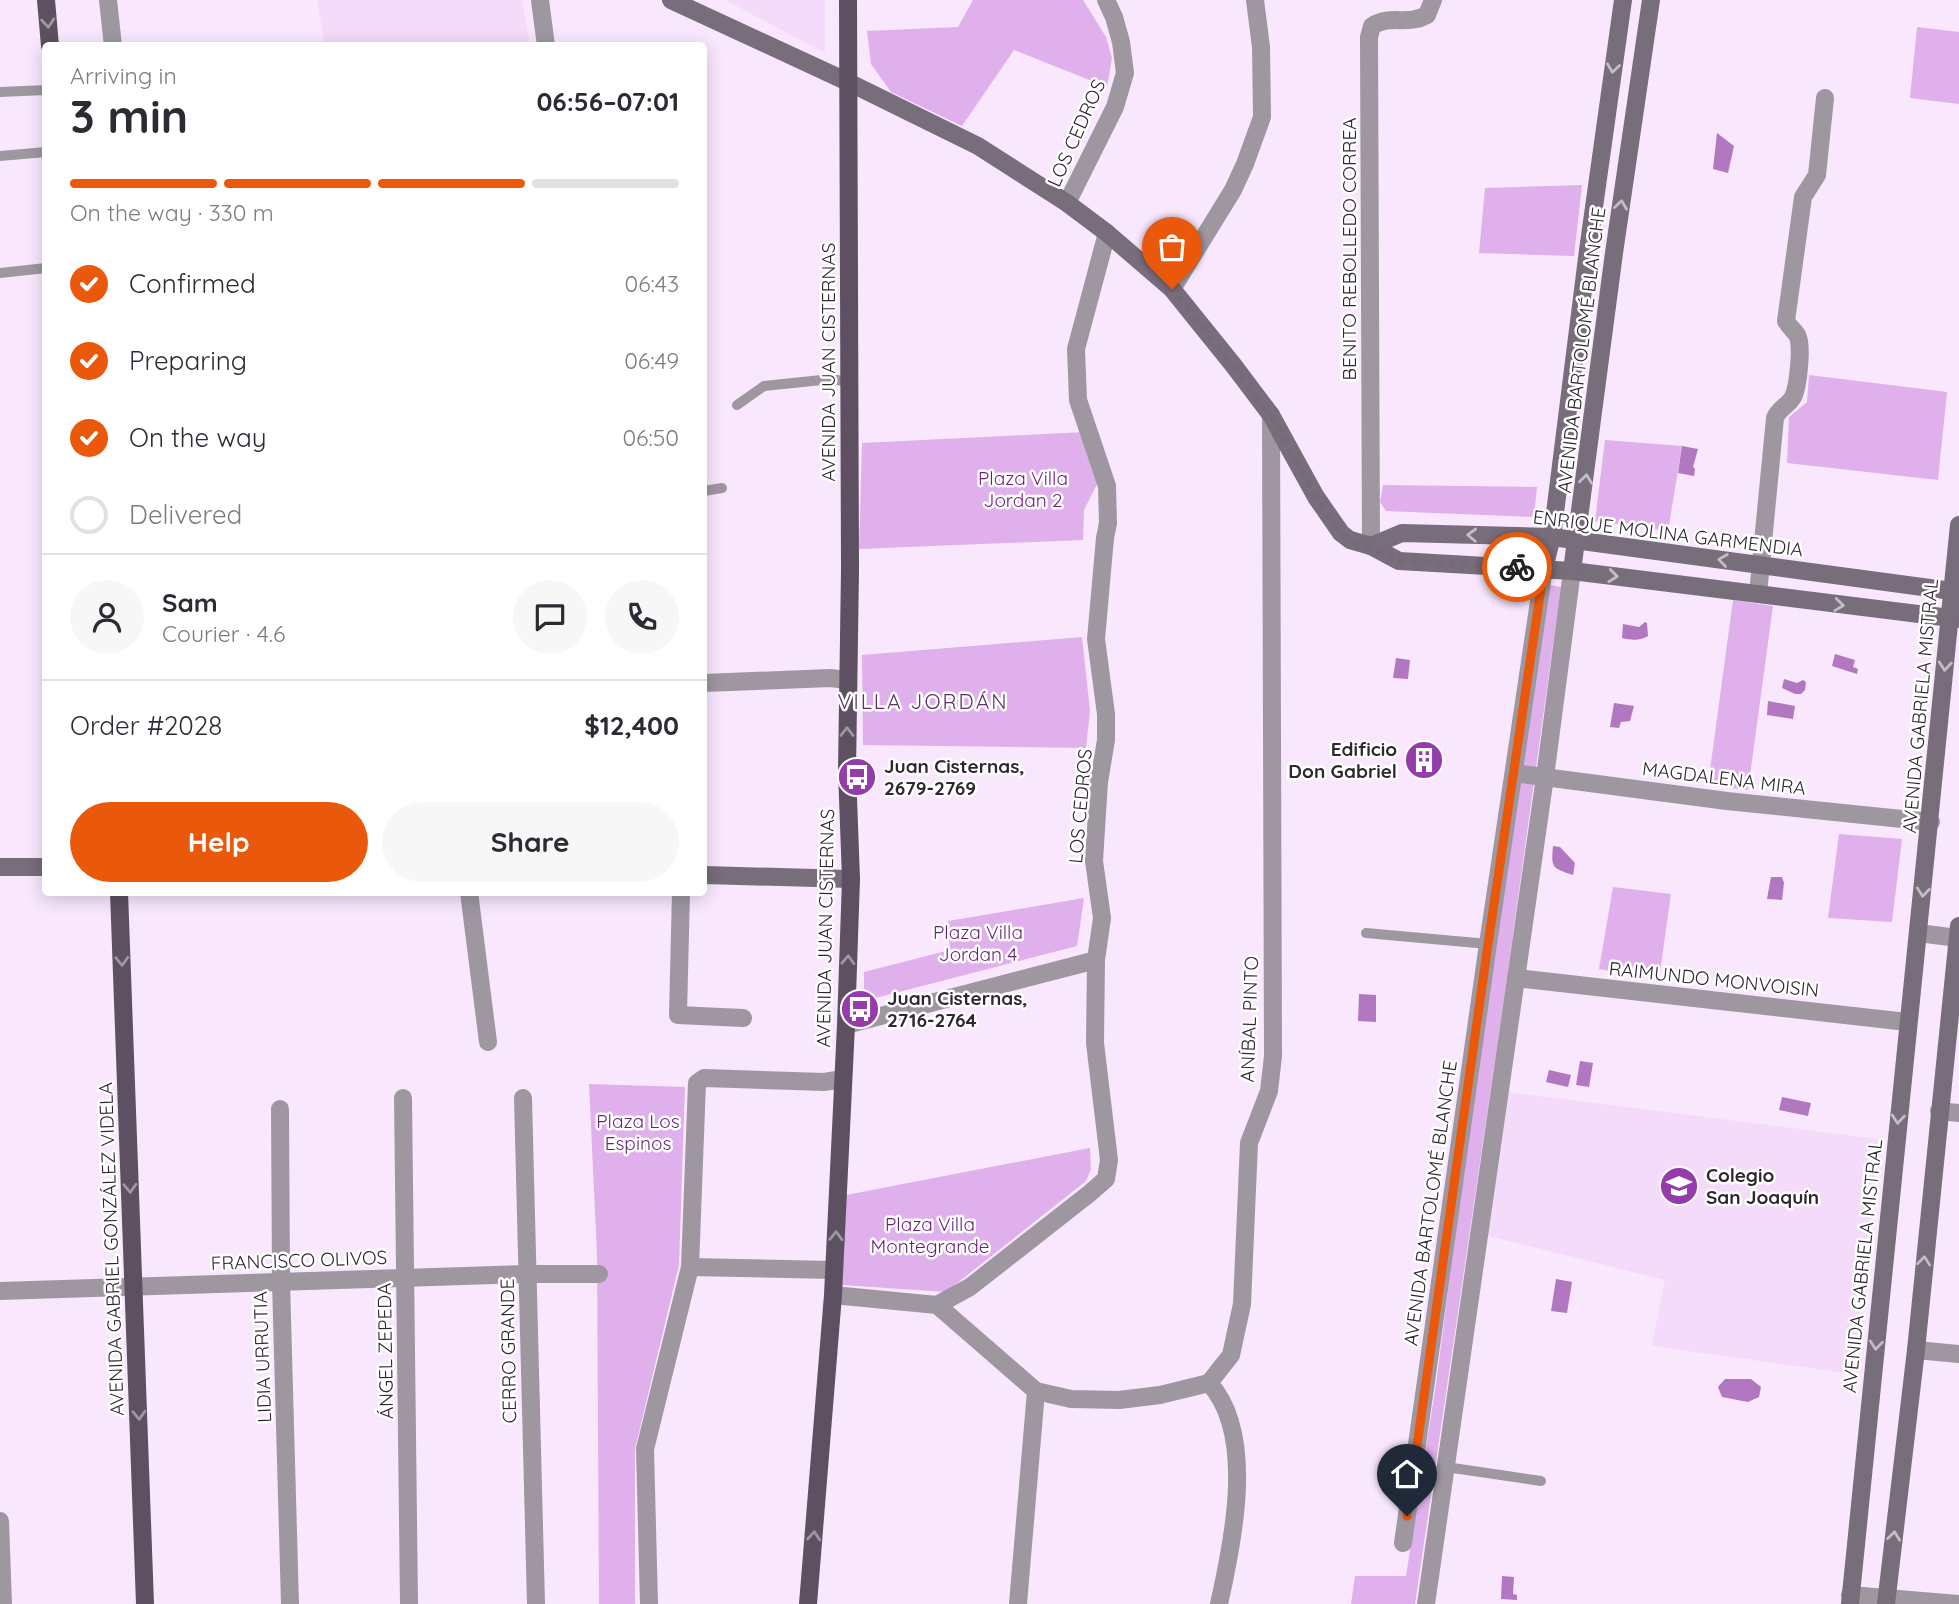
<!DOCTYPE html>
<meta charset="utf-8">
<style>
body{margin:0;font-family:Quicksand,sans-serif;background:#f7f7f7;color:#2b2b33;height:100vh;display:flex;flex-direction:column;font-size:26px;white-space:nowrap}
*{box-sizing:border-box;margin:0}
p{font-size:23px;color:#7c7c81}
.icon{flex:none;width:38px;height:38px;fill:none;stroke:currentColor;stroke-width:2;stroke-linecap:round;stroke-linejoin:round}
.map{position:relative;flex:1;overflow:hidden}
.side{position:absolute;left:42px;top:42px;width:665px;height:854px;display:flex;flex-direction:column;background:#fff;border-radius:7px;box-shadow:0 4px 18px #0003}
.side>*{flex:none}
.pin{position:absolute;display:grid;place-items:center;width:60px;height:60px;color:#fff;margin:-72px -30px;border-radius:50% 50% 50% 0;rotate:-45deg;box-shadow:0 0 7px #0007}
.pin .icon{rotate:45deg}
.courier{position:absolute;display:grid;place-items:center;width:70px;height:70px;margin:-35px;border:5px solid #ea580c;border-radius:50%;background:#fff;color:#222;box-shadow:0 2px 9px #0007}
.overview em{font-style:normal;font-weight:700}
.overview div{display:flex;flex-direction:column-reverse}
.overview{display:flex;align-items:center;justify-content:space-between;height:119px;padding:0 28px}
h1{font-size:46px;font-weight:700;line-height:52px}
.bar{display:grid;grid-template-columns:repeat(4,1fr);gap:10px 7px;align-content:center;height:84px;padding:0 28px}
.bar i{height:9px;border-radius:5px;background:#e1e1e2}
.bar .on{background:#ea580c}
.bar p{grid-column:span 4}
.line{display:flex;align-items:center;gap:18px;padding:0 28px;border-top:2px solid #e1e1e2}
.line div{flex:1}
.round{display:grid;place-items:center;flex:none;width:74px;height:74px;border-radius:37px;background:#f7f7f7}
ol{padding:0 28px;list-style:none}
li{display:flex;align-items:center;gap:21px;height:77px}
li p{margin-inline-start:auto}
li .icon{padding:7px;border-radius:50%;background:#ea580c;color:#fff;stroke-width:4}
li:last-child{color:#7c7c81}
li i{width:38px;height:38px;border:4px solid #e1e1e2;border-radius:50%}
.button{display:flex;gap:14px;margin-top:auto;padding:14px 28px}
.button a{flex:1;height:80px;border-radius:42px;background:#ea580c;color:#fff;font-size:28px;font-weight:700;line-height:80px;text-align:center}
.button a+a{background:#f7f7f7;color:#2b2b33}
.map>svg:first-child{display:block}
</style>
<div class="map">
<svg width="1959" height="1604" viewBox="0 0 1959 1604">
<rect width="100%" height="100%" fill="#f9e7fe"/>
<g fill="#f3dbf9">
<polygon points="317,0 522,0 529,41 485,46 325,45"/>
<polygon points="725,0 825,0 825,53"/>
<polygon points="1498,1091 1878,1139 1853,1374 1652,1346 1665,1280 1481,1234"/>
</g>
<g fill="#dfb0eb">
<polygon points="973,0 1083,0 1106,37 1112,58 1107,87 1014,50 962,126 891,92 871,64 867,31 958,27"/>
<polygon points="1917,27 1959,32 1959,104 1910,98"/>
<polygon points="1582,185 1574,256 1479,253 1485,188"/>
<polygon points="1809,375 1947,392 1938,480 1787,463 1789,417 1807,402"/>
<polygon points="1085,432 1101,476 1084,510 1083,540 859,549 862,443"/>
<polygon points="1605,440 1682,446 1668,531 1595,521"/>
<polygon points="1383,485 1537,487 1534,517 1386,511 1380,502"/>
<polygon points="1549,585 1561,587 1503,1006 1415,1604 1351,1604 1355,1576 1406,1576 1436,1384 1466,1154"/>
<polygon points="1733,600 1773,606 1748,790 1708,785"/>
<polygon points="1082,637 1090,711 1086,748 863,745 862,655"/>
<polygon points="1839,834 1902,839 1892,922 1828,918"/>
<polygon points="1613,887 1671,894 1659,979 1599,969"/>
<polygon points="1084,898 1077,946 864,1001 864,972 950,950 948,921"/>
<polygon points="589,1084 685,1087 679,1265 635,1449 635,1604 599,1604 597,1254"/>
<polygon points="1090,1148 1091,1169 1086,1181 946,1292 842,1285 846,1195"/>
</g>
<g fill="#b177c0">
<polygon points="1717,133 1734,146 1728,173 1713,169"/>
<polygon points="1682,446 1698,449 1693,467 1695,469 1694,476 1678,473"/>
<path d="M1645,622L1647,623L1648,636C1640,641 1631,640 1622,638L1623,624L1639,627Z"/>
<polygon points="1835,654 1855,660 1853,667 1858,669 1857,674 1832,666"/>
<polygon points="1396,658 1410,660 1408,679 1393,678"/>
<polygon points="1784,679 1797,683 1803,680 1806,682 1805,690 1801,694 1795,694 1782,688"/>
<polygon points="1768,701 1795,706 1793,719 1767,715"/>
<polygon points="1614,703 1634,706 1630,721 1621,722 1619,728 1610,727"/>
<path d="M1553,846L1560,847L1575,863L1573,875C1552,868 1551,868 1553,846Z"/>
<polygon points="1771,877 1782,877 1784,883 1782,900 1767,899"/>
<polygon points="1359,994 1376,995 1376,1022 1358,1021"/>
<polygon points="1580,1061 1593,1063 1589,1087 1576,1085"/>
<polygon points="1549,1070 1571,1075 1568,1087 1546,1082"/>
<polygon points="1782,1097 1811,1103 1808,1116 1779,1110"/>
<polygon points="1556,1279 1572,1282 1567,1313 1551,1311"/>
<polygon points="1725,1379 1751,1379 1761,1387 1759,1397 1748,1402 1722,1397 1718,1387"/>
<polygon points="1502,1576 1514,1577 1513,1594 1517,1595 1517,1600 1501,1599"/>
</g>
<g fill="none" stroke-linecap="round" stroke-linejoin="round">
<g stroke="#9e97a0" stroke-width="10">
<polyline points="0,92 46,90"/>
<polyline points="0,156 46,152"/>
<polyline points="0,273 46,268"/>
<polyline points="737,405 764,386 831,379 849,382"/>
<polyline points="704,491 722,488"/>
<polyline points="1366,933 1488,944"/>
<polyline points="1446,1467 1541,1481"/>
</g>
<g stroke="#9e97a0" stroke-width="18">
<polyline points="108,0 113,46"/>
<polyline points="540,0 546,46"/>
<polyline points="1067,203 1115,107 1125,73 1121,42 1114,17 1106,0"/>
<polyline points="1172,289 1233,190 1245,164 1262,117 1261,47 1255,0"/>
<path d="M1371,546L1369,37L1372,26C1391,14 1407,26 1427,15L1433,0"/>
<path d="M1758,594L1775,418C1779,408 1788,406 1793,397C1798,387 1803,344 1797,335C1794,330 1789,327 1786,321L1803,197L1817,175L1825,98"/>
<polyline points="704,683 830,678 848,680"/>
<polyline points="1514,773 1727,801 1931,822"/>
<polyline points="469,892 488,1042"/>
<polyline points="681,892 678,1015 743,1018"/>
<polyline points="1918,933 1958,938"/>
<polyline points="1516,978 1907,1022"/>
<polyline points="846,1025 1096,960"/>
<polyline points="403,1098 409,1604"/>
<polyline points="523,1098 536,1604"/>
<polyline points="280,1109 281,1282 290,1604"/>
<polyline points="1939,1111 1959,1113"/>
<polyline points="690,1267 834,1270"/>
<polyline points="0,1291 527,1274 599,1274"/>
<polyline points="833,1295 937,1305 1036,1391 1071,1399 1119,1400 1160,1395 1209,1383"/>
<polyline points="937,1305 970,1287 1090,1193 1106,1179 1109,1160 1095,1043 1096,960 1102,918 1094,861 1099,782 1106,740 1106,714 1096,639 1105,538 1108,523 1107,486 1078,400 1076,349 1107,233"/>
<polyline points="1916,1350 1959,1354"/>
<polyline points="0,1521 3,1604"/>
<polyline points="1403,1543 1488,944 1544,568"/>
<polyline points="1850,1595 1959,1604"/>
<polyline points="649,1604 645,1449 690,1267 697,1083 704,1078 824,1082 843,1079"/>
<polyline points="1018,1604 1036,1391"/>
<path d="M1219,1604C1233,1542 1256,1434 1209,1383L1231,1355L1242,1304L1249,1143L1269,1091L1273,1056L1271,415"/>
<polyline points="1426,1604 1545,777 1572,571"/>
</g>
<g stroke="#786d7b" stroke-width="18">
<polyline points="671,0 848,82 978,146 1067,203 1107,233 1172,289 1234,366 1271,415 1316,497 1341,533 1350,540 1371,546 1399,561 1572,571 1959,619"/>
<polyline points="1371,546 1402,533 1552,537 1952,591 1959,595"/>
<polyline points="1544,568 1552,537 1588,250 1623,0"/>
<polyline points="1572,571 1614,253 1651,0"/>
<polyline points="0,867 46,867"/>
<polyline points="704,875 851,879"/>
<polyline points="1850,1604 1959,525"/>
<polyline points="1886,1604 1916,1350 1959,926"/>
</g>
<g stroke="#5d5061" stroke-width="18">
<polyline points="46,0 50,46"/>
<polyline points="119,892 145,1604"/>
<polyline points="808,1604 833,1295 846,1025 851,879 847,771 850,570 848,0"/>
</g>
</g>
<defs><path id="oneway-chevron" d="M-2-3.5L2.5 0L-2 3.5" fill="none" stroke-width="1.6" stroke-linecap="round" stroke-linejoin="round" transform="scale(1.75)"/></defs>
<g stroke="#9e96a0">
<use href="#oneway-chevron" transform="translate(48 23) rotate(85)"/>
<use href="#oneway-chevron" transform="translate(847 732) rotate(-90)"/>
<use href="#oneway-chevron" transform="translate(848 960) rotate(-88)"/>
<use href="#oneway-chevron" transform="translate(122 961) rotate(88)"/>
<use href="#oneway-chevron" transform="translate(130 1188) rotate(88)"/>
<use href="#oneway-chevron" transform="translate(836 1236) rotate(-88)"/>
<use href="#oneway-chevron" transform="translate(139 1415) rotate(88)"/>
<use href="#oneway-chevron" transform="translate(814 1536) rotate(-85)"/>
</g>
<g stroke="#c2bdc4">
<use href="#oneway-chevron" transform="translate(1613 68) rotate(98)"/>
<use href="#oneway-chevron" transform="translate(1621 205) rotate(-82)"/>
<use href="#oneway-chevron" transform="translate(1586 479) rotate(-83)"/>
<use href="#oneway-chevron" transform="translate(1472 535) rotate(-178)"/>
<use href="#oneway-chevron" transform="translate(1723 560) rotate(-172)"/>
<use href="#oneway-chevron" transform="translate(1613 576) rotate(7)"/>
<use href="#oneway-chevron" transform="translate(1839 605) rotate(7)"/>
<use href="#oneway-chevron" transform="translate(1945 666) rotate(95)"/>
<use href="#oneway-chevron" transform="translate(1923 892) rotate(96)"/>
<use href="#oneway-chevron" transform="translate(1898 1119) rotate(95)"/>
<use href="#oneway-chevron" transform="translate(1924 1261) rotate(-84)"/>
<use href="#oneway-chevron" transform="translate(1876 1345) rotate(96)"/>
<use href="#oneway-chevron" transform="translate(1894 1536) rotate(-83)"/>
</g>
<g fill="none" stroke-linecap="round" stroke-linejoin="round">
<polyline stroke="#756a78" stroke-width="7" stroke-dasharray="0 12.6" points="1172,289 1271,415 1316,497 1341,533 1350,540 1371,546 1399,561 1517,567"/>
<polyline stroke="#ea580c" stroke-width="9" points="1407,1516 1488,944 1544,568 1517,567"/>
</g>
<defs>
<g id="building-disc" transform="scale(2.0125)"><circle r="9.5" fill="#943daa" stroke="#fff"/><path d="M-4-6H4V6H1V3H-1V6H-4ZM-2.5-4.3h1.7v1.8h-1.7ZM.8-4.3h1.7v1.8H.8ZM-2.5-1h1.7V.8h-1.7ZM.8-1h1.7V.8H.8Z" fill="#fff"/></g>
<g id="bus-disc" transform="scale(2.0125)"><circle r="9.5" fill="#943daa" stroke="#fff"/><path d="M-5-6H5V4H4V6H2V4H-2V6H-4V4H-5ZM-3.5-4V0h7V-4ZM-3.5 1.2v1.5H-2V1.2ZM2 1.2v1.5H3.5V1.2Z" fill="#fff"/></g>
<g id="school-disc" transform="scale(2.0125)"><circle r="9.5" fill="#943daa" stroke="#fff"/><path d="M0-5L7-2L0 1L-7-2ZM-4 1L0 2.5L4 1V4Q0 6-4 4Z" fill="#fff"/></g>
</defs>
<g fill-rule="evenodd">
<use href="#building-disc" x="1424" y="760"/>
<use href="#bus-disc" x="857" y="777"/>
<use href="#bus-disc" x="860" y="1009"/>
<use href="#school-disc" x="1679" y="1186"/>
</g>
<g text-anchor="middle" dominant-baseline="central" stroke-width="5" stroke-linejoin="round" paint-order="stroke">
<g font-size="19" fill="#2e2730" stroke="#fff">
<text transform="translate(1076 133) rotate(-66)">LOS CEDROS</text>
<text transform="translate(1349 249) rotate(-90)">BENITO REBOLLEDO CORREA</text>
<text transform="translate(1581 350) rotate(-83)">AVENIDA BARTOLOMÉ BLANCHE</text>
<text transform="translate(828 362) rotate(-90)">AVENIDA JUAN CISTERNAS</text>
<text transform="translate(1668 533) rotate(7)">ENRIQUE MOLINA GARMENDIA</text>
<text transform="translate(1920 706) rotate(-85)">AVENIDA GABRIELA MISTRAL</text>
<text transform="translate(1724 778) rotate(7)">MAGDALENA MIRA</text>
<text transform="translate(1080 806) rotate(-85)">LOS CEDROS</text>
<text transform="translate(825 928) rotate(-89)">AVENIDA JUAN CISTERNAS</text>
<text transform="translate(1714 979) rotate(6)">RAIMUNDO MONVOISIN</text>
<text transform="translate(1249 1019) rotate(-88)">ANÍBAL PINTO</text>
<text transform="translate(1430 1203) rotate(-82)">AVENIDA BARTOLOMÉ BLANCHE</text>
<text transform="translate(111 1249) rotate(-92)">AVENIDA GABRIEL GONZÁLEZ VIDELA</text>
<text transform="translate(299 1260) rotate(-2)">FRANCISCO OLIVOS</text>
<text transform="translate(1862 1266) rotate(-84)">AVENIDA GABRIELA MISTRAL</text>
<text transform="translate(385 1351) rotate(-91)">ÁNGEL ZEPEDA</text>
<text transform="translate(508 1351) rotate(-91)">CERRO GRANDE</text>
<text transform="translate(262 1357) rotate(-92)">LIDIA URRUTIA</text>
</g>
<g font-size="19" fill="#671f79" stroke="#fff">
<text x="1023" y="478">Plaza Villa<tspan x="1023" dy="22">Jordan 2</tspan></text>
<text x="978" y="932">Plaza Villa<tspan x="978" dy="22">Jordan 4</tspan></text>
<text x="638" y="1121">Plaza Los<tspan x="638" dy="22">Espinos</tspan></text>
<text x="930" y="1224">Plaza Villa<tspan x="930" dy="22">Montegrande</tspan></text>
</g>
<g font-size="19" font-weight="bold" fill="#2e2730" stroke="#fff" text-anchor="start">
<text x="1397" y="749" text-anchor="end">Edificio<tspan x="1397" dy="22">Don Gabriel</tspan></text>
<text x="884" y="766">Juan Cisternas,<tspan x="884" dy="22">2679-2769</tspan></text>
<text x="887" y="998">Juan Cisternas,<tspan x="887" dy="22">2716-2764</tspan></text>
<text x="1706" y="1175">Colegio<tspan x="1706" dy="22">San Joaquín</tspan></text>
</g>
<g font-size="21" letter-spacing="2" fill="#5b3166" stroke="#fff">
<text x="923" y="701">VILLA JORDÁN</text>
</g>
</g>
</svg>
<div class="pin" style="left:1172px;top:289px;background:#ea580c"><svg class="icon" aria-label="bag" viewBox="0 0 24 24"><path d="M5 8h14l-1 12H6zM9 8a3 3 0 0 1 6 0"/></svg></div>
<div class="pin" style="left:1407px;top:1516px;background:#1f2937"><svg class="icon" aria-label="home" viewBox="0 0 24 24"><path d="M3 11l9-7 9 7M6 9v11h12V9"/></svg></div>
<div class="courier" style="left:1517px;top:567px"><svg class="icon" aria-label="bike" viewBox="0 0 24 24"><circle cx="6" cy="16" r="4"/><circle cx="18" cy="16" r="4"/><path d="M6 16l4-8h5l3 8M10 8l3 8H6M13 5h3"/></svg></div>
<section class="side">
<div class="overview"><div><h1>3 min</h1><p>Arriving in</p></div><em>06:56–07:01</em></div>
<div class="bar"><i class="on"></i><i class="on"></i><i class="on"></i><i></i><p>On the way · 330 m</p></div>
<ol>
<li><svg class="icon" aria-label="check" viewBox="0 0 24 24"><path d="M5 12l5 5 9-10"/></svg>Confirmed<p>06:43</p></li>
<li><svg class="icon" aria-label="check" viewBox="0 0 24 24"><path d="M5 12l5 5 9-10"/></svg>Preparing<p>06:49</p></li>
<li><svg class="icon" aria-label="check" viewBox="0 0 24 24"><path d="M5 12l5 5 9-10"/></svg>On the way<p>06:50</p></li>
<li><i></i>Delivered</li>
</ol>
<div class="line" style="height:126px"><a class="round"><svg class="icon" aria-label="person" viewBox="0 0 24 24"><circle cx="12" cy="8" r="4"/><path d="M4 21q1-7 8-7t8 7"/></svg></a><div><b>Sam</b><p>Courier · 4.6</p></div><a class="round"><svg class="icon" aria-label="chat" viewBox="0 0 24 24"><path d="M4 5h16v11H9l-5 4z"/></svg></a><a class="round"><svg class="icon" aria-label="phone" viewBox="0 0 24 24"><path d="M5 4h4l2 5-3 2q2 4 5 5l2-3 5 2v4C11 20 4 13 5 4z"/></svg></a></div>
<div class="line" style="height:91px"><div>Order #2028</div><b>$12,400</b></div>
<div class="button"><a>Help</a><a>Share</a></div>
</section>
</div>
